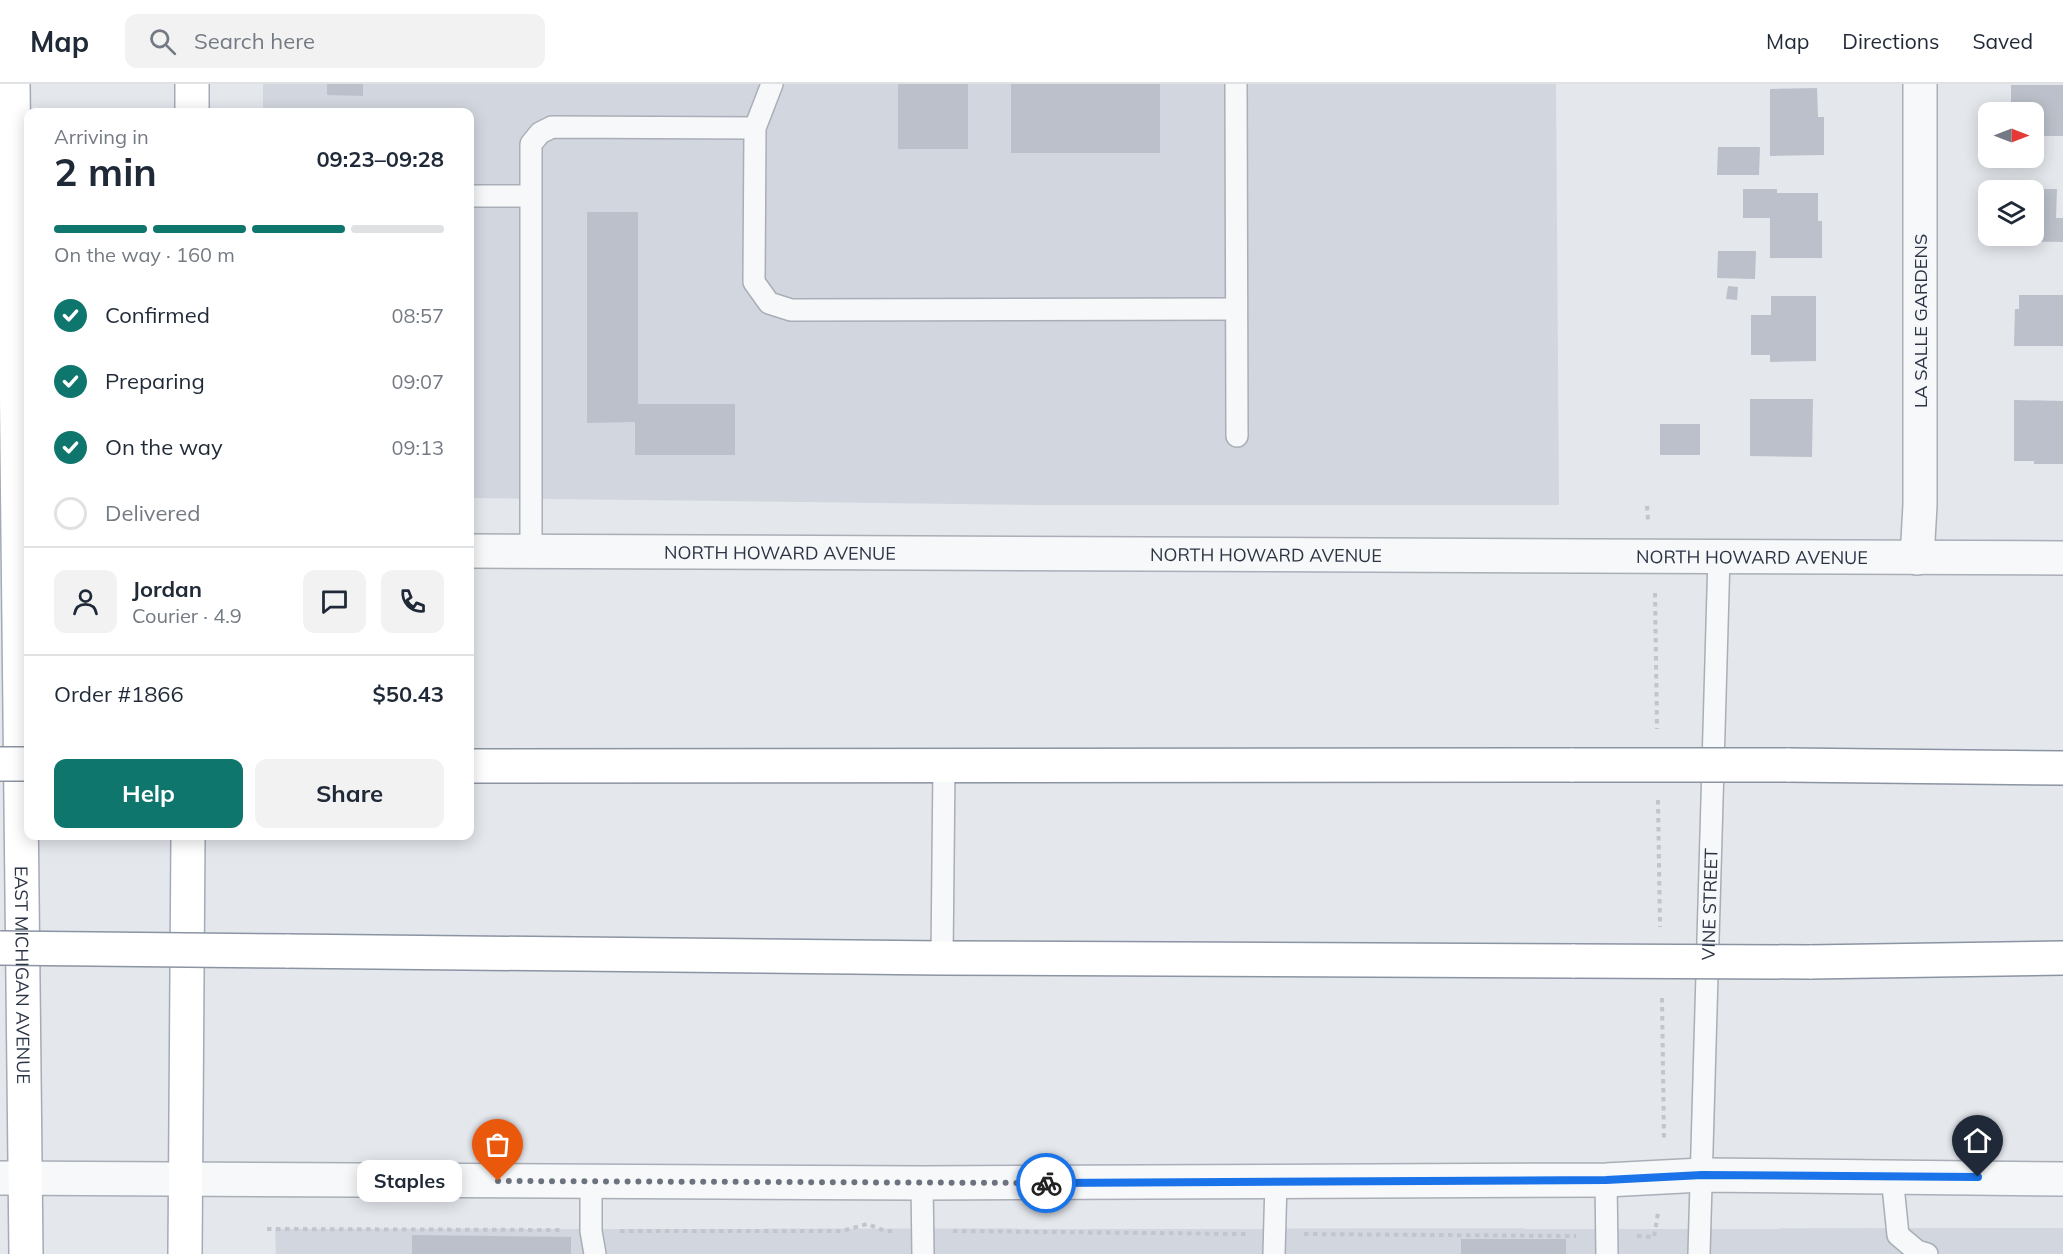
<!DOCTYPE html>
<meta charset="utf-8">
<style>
body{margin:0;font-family:Mulish,sans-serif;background:#f2f2f3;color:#1f2937;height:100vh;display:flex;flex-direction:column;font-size:22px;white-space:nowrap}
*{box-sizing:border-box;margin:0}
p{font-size:20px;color:#747a83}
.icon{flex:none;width:33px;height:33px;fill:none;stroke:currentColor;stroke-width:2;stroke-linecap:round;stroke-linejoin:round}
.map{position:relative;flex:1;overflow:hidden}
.details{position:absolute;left:24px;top:24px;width:450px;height:732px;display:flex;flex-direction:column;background:#fff;border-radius:12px;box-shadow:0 3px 15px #0003}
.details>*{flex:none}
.needle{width:39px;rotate:90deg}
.buttons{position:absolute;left:1978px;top:18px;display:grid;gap:12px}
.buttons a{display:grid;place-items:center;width:66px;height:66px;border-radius:12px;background:#fff;box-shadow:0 3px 15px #0003;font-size:30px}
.pin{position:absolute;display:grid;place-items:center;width:51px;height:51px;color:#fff;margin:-62px -26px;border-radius:50% 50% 50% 0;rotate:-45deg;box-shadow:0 0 6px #0007}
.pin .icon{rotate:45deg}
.courier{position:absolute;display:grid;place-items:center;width:60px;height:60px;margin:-30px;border:4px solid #1a73e8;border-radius:50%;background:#fff;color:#222;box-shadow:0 2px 8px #0007}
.bubble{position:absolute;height:42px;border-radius:12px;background:#fff;box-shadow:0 3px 15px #0003;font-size:20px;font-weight:700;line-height:42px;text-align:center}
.head em{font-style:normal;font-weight:700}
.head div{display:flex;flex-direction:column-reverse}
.head{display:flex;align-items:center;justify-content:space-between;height:102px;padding:0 30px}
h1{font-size:39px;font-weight:700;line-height:45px}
.bar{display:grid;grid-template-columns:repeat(4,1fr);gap:9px 6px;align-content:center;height:72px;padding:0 30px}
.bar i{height:8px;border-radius:4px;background:#e0e1e3}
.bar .selected{background:#0f766e}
.bar p{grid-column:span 4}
.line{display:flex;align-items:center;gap:15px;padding:0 30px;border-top:2px solid #e0e1e3}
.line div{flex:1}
.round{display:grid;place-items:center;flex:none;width:63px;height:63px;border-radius:12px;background:#f2f2f3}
ol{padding:0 30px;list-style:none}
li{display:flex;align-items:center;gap:18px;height:66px}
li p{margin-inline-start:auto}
li .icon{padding:6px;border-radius:50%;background:#0f766e;color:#fff;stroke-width:4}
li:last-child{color:#747a83}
li i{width:33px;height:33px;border:3px solid #e0e1e3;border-radius:50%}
.cta{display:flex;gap:12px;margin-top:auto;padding:12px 30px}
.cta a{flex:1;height:69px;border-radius:12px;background:#0f766e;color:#fff;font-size:24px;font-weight:700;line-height:69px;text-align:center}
.cta a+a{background:#f2f2f3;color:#1f2937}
header{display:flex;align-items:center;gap:36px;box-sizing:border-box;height:84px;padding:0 30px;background:#fff;border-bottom:2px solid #e0e1e3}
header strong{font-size:28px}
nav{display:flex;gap:33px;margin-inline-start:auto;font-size:21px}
.search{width:420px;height:54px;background:#f2f2f3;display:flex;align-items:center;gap:15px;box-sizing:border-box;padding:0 21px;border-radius:12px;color:#747a83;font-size:22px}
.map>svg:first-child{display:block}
</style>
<header>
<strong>Map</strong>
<div class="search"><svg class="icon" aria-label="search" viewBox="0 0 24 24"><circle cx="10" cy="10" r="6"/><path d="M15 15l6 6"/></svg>Search here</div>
<nav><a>Map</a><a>Directions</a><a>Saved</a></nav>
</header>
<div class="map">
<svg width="2063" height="1170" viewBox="0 0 2063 1170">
<rect width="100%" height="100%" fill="#e4e7ec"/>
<g fill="#d2d6de">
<polygon points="263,0 1556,0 1559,421 1043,421 470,414 470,28 263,28"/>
<polygon points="2063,1144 2063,1170 276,1170 275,1145"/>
</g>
<g fill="#bbc0ca">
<polygon points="327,0 363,0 363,12 327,11"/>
<rect x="898" y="0" width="70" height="65"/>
<rect x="1011" y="0" width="149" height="69"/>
<polygon points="2011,1 2063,1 2063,52 2034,52 2034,28 2011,28"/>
<polygon points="1817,4 1818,33 1824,33 1824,71 1770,72 1770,5"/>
<polygon points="1718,63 1760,63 1759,91 1717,91"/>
<polygon points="1743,105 1777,105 1777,109 1818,109 1818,137 1822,137 1822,174 1770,174 1770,134 1743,134"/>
<polygon points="2034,105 2057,105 2056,134 2063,134 2063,158 2012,157 2012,152 2034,152"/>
<polygon points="587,128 638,128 638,320 735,320 735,371 635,371 635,338 587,339"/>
<polygon points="1718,167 1756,167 1755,195 1717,194"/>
<polygon points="1728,202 1738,203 1737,216 1726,215"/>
<polygon points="2019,211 2063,211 2063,262 2014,262 2015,225 2019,225"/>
<polygon points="1771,212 1816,212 1816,277 1770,278 1770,271 1751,271 1751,231 1771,231"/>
<polygon points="1750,315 1813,315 1812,373 1750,372"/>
<polygon points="2014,316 2063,317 2063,380 2034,380 2034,377 2014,377"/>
<rect x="1660" y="340" width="40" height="31"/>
<polygon points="412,1151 571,1153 571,1170 412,1170"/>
<rect x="1461" y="1155" width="105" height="15"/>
</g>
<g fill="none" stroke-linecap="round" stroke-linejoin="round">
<g stroke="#a9aeb7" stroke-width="24">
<g id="service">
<polyline points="772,0 755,44 754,198 769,219 791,226 1236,225"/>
<polyline points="1236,0 1237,352"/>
<polyline points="470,112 530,112"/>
<polyline points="531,467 531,60 540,49 552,43 755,44"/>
<polyline points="942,874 944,681"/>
<polyline points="1892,1092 1898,1151 1917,1167 1927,1170"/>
<polyline points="1606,1096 1607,1170"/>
<polyline points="591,1098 591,1147 595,1170"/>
<polyline points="922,1099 923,1170"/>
<polyline points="1274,1170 1276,1097"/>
<path id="s1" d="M1699,1170L1719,472"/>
</g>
</g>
<g stroke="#a9aeb7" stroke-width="36">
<polyline id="minor" points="1917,474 1920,421 1920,0"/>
</g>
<g stroke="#a9aeb7" stroke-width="36">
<g id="tertiary">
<path id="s2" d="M470,467L2063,474"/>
<polyline points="0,1094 922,1099 1606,1096 1702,1091 2063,1095"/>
</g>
</g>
<g stroke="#a3abb8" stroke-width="36">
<g id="primary">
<path id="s3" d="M13,0L26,1170"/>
<polyline points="192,28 192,0"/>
<polyline points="185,1170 188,752"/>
</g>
</g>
<g stroke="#8b94a3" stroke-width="36">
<g id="motorway">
<polyline points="1787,681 2063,684"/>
<polyline points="470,682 1574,681"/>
<polyline points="286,867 942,874 1575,877"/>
<polyline points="1809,878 2063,874"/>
</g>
</g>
<g stroke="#c2c5cb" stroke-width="4" stroke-dasharray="4.5 4.5" stroke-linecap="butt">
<polyline points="1647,422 1648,436"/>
<polyline points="1655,509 1657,645"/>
<polyline points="1658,716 1660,843"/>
<polyline points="1662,914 1664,1056"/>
<polyline points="267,1145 561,1146"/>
<polyline points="620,1147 842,1147 867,1140 885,1147 892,1147"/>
<polyline points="953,1147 1246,1150"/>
<polyline points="1304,1150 1576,1152"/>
<polyline points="1637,1152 1654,1153 1658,1129"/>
</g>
<use href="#service" stroke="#f7f8fa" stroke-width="21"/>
<use href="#minor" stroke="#f7f8fa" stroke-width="33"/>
<use href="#tertiary" stroke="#f7f8fa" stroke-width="33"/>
<use href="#primary" stroke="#fff" stroke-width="33"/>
<use href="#motorway" stroke="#fff" stroke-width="33"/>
<g stroke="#8b94a3" stroke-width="36" stroke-linecap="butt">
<g id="motorway-bridge">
<polyline points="0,680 28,680"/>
<polyline points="1574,681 1787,681"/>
<polyline points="0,864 286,867"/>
<polyline points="1575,877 1809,878"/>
</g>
</g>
<use href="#motorway-bridge" stroke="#fff" stroke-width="33"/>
</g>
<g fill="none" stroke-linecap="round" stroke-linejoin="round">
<polyline stroke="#6c737f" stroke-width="6" stroke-dasharray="0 10.8" points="498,1097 1046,1099"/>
<polyline stroke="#1a73e8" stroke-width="8" points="1046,1099 1606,1096 1702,1091 1978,1093"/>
</g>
<g text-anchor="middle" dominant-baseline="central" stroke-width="5" stroke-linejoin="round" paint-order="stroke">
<g font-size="18" fill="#2b3445" stroke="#f4f6f9">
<text transform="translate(1920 237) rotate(-90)">LA SALLE GARDENS</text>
<text stroke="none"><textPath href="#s2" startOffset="310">NORTH HOWARD AVENUE</textPath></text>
<text stroke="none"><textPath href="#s2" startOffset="796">NORTH HOWARD AVENUE</textPath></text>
<text stroke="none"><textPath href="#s2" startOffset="1282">NORTH HOWARD AVENUE</textPath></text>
<text stroke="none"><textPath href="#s1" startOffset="350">VINE STREET</textPath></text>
<text stroke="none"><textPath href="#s3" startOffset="891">EAST MICHIGAN AVENUE</textPath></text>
</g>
</g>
</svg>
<div class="buttons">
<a><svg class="needle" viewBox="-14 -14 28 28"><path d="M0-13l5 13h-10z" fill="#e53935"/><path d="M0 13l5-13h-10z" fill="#747a83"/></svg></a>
<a><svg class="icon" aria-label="layers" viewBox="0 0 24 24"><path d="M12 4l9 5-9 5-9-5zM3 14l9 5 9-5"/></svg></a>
</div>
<div class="pin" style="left:498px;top:1097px;background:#ea580c"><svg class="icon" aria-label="bag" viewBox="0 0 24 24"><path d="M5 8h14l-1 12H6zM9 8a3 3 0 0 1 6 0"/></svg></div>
<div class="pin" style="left:1978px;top:1093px;background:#1f2937"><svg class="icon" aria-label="home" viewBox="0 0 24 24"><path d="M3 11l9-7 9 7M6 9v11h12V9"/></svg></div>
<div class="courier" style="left:1046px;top:1099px"><svg class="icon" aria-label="bike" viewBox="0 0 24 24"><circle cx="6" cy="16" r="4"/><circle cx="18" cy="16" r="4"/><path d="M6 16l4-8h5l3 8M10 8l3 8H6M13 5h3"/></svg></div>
<div class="bubble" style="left:357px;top:1076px;width:105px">Staples</div>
<section class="details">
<div class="head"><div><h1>2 min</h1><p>Arriving in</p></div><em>09:23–09:28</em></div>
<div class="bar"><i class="selected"></i><i class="selected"></i><i class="selected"></i><i></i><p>On the way · 160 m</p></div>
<ol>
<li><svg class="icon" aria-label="check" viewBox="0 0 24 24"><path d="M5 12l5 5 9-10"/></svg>Confirmed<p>08:57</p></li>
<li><svg class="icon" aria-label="check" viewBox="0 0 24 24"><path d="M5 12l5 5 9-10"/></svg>Preparing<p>09:07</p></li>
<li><svg class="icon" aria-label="check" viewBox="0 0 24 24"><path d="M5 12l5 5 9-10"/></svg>On the way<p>09:13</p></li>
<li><i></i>Delivered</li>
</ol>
<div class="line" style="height:108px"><a class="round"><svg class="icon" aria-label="person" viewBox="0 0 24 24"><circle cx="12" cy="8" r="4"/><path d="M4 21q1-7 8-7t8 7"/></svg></a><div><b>Jordan</b><p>Courier · 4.9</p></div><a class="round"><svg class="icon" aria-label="chat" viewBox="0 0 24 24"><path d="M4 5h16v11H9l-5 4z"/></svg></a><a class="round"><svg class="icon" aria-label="phone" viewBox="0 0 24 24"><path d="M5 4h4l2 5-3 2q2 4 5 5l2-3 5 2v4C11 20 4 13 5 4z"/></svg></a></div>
<div class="line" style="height:78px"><div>Order #1866</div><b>$50.43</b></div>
<div class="cta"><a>Help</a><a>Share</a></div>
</section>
</div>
